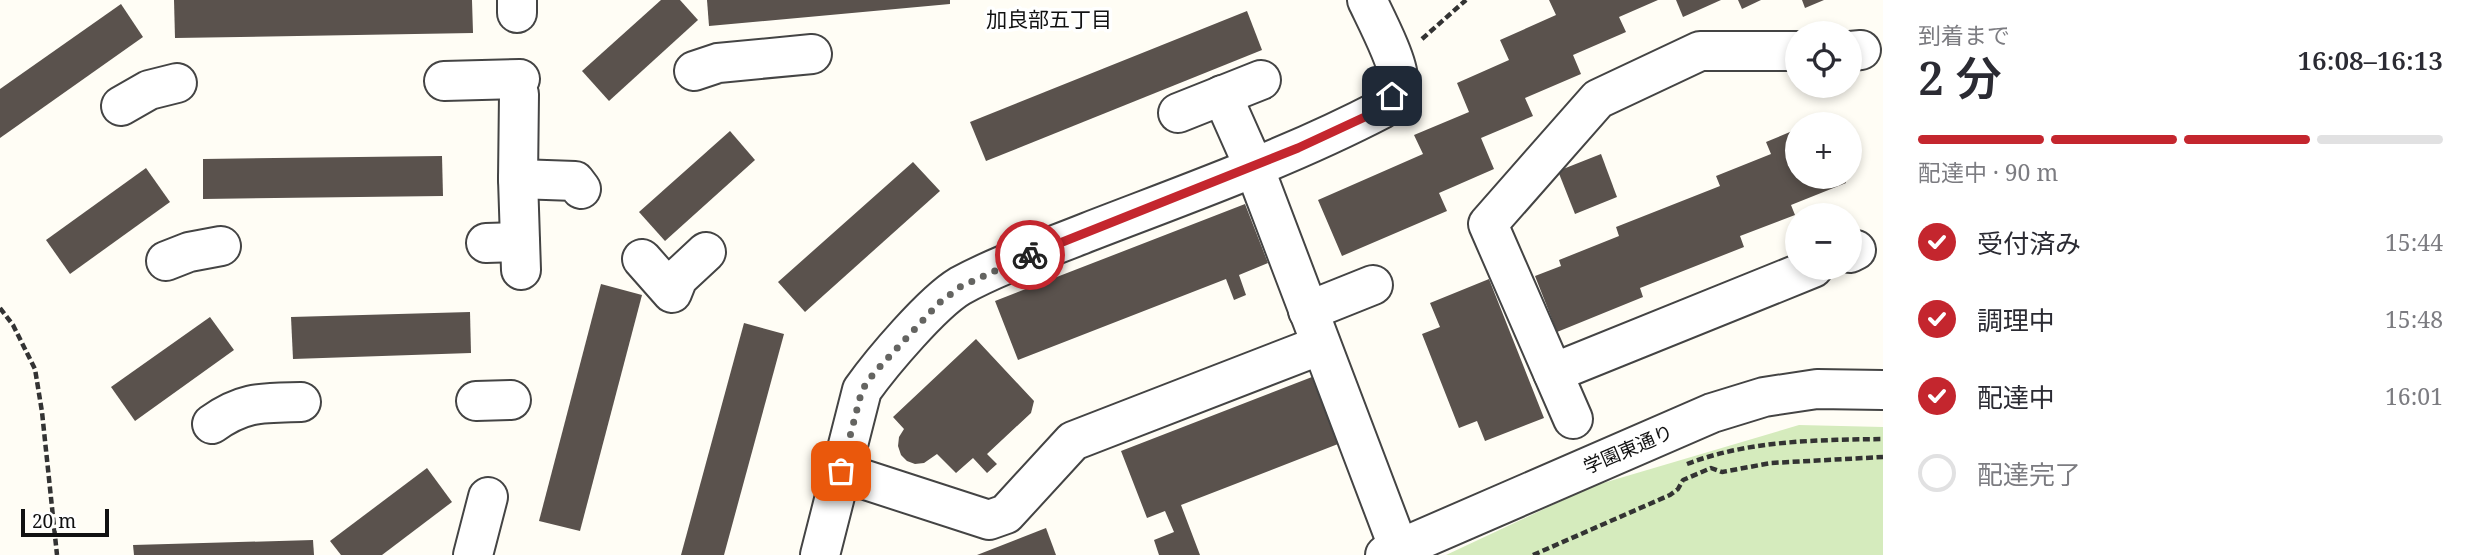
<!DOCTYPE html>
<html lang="ja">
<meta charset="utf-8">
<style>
body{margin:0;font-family:"Noto Serif","Noto Sans JP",serif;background:#f2f2f3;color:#2b2b33;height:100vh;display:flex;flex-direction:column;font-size:26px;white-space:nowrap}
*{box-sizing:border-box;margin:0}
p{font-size:23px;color:#7c7c81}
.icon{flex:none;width:38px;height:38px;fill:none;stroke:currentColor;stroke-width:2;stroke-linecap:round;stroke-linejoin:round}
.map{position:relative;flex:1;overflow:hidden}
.details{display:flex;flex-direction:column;background:#fff;width:595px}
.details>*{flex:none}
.tools{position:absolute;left:1785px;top:21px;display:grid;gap:14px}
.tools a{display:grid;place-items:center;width:77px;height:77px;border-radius:50%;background:#fff;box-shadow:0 4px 10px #0003;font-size:35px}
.scale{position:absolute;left:21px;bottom:18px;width:88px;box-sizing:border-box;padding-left:7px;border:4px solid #111;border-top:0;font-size:19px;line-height:24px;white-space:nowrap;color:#111;-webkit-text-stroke:5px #fff;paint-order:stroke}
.pin{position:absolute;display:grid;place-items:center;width:60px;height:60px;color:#fff;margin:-30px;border-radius:14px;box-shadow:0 4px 10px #0006}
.courier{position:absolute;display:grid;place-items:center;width:70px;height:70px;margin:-35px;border:5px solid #c4262e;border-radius:50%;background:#fff;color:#222;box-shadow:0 2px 9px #0007}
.head em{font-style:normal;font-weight:600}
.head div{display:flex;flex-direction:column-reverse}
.head{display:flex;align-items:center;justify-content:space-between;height:119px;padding:0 35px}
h1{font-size:46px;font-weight:600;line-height:52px}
.bar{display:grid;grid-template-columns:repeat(4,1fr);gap:10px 7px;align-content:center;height:84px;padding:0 35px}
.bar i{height:9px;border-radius:5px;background:#e1e1e2}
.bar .current{background:#c4262e}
.bar p{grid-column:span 4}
ol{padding:0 35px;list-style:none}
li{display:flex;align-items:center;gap:21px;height:77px}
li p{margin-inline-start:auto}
li .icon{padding:7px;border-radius:50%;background:#c4262e;color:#fff;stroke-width:4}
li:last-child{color:#7c7c81}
li i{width:38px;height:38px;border:4px solid #e1e1e2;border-radius:50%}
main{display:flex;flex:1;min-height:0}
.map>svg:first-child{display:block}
</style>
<main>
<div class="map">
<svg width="1883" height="555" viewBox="0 0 1883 555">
<rect width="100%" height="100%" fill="#fffdf5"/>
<polygon fill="#d5ebbd" points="1799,425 1883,427 1883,555 1446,555 1593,486"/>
<g fill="#5a524d">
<polygon points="174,0 472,0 473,33 175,38"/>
<polygon points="661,0 680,0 698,20 609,101 582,71"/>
<polygon points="707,0 950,0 950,4 709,26"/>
<polygon points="1549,0 1658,0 1619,17 1626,32 1573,55 1581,74 1525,98 1533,116 1481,138 1494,169 1439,193 1447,211 1342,256 1318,200 1423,154 1414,135 1469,112 1457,83 1509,60 1500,40 1556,15"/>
<polygon points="1676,0 1721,0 1683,17"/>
<polygon points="1738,0 1761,0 1742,9"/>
<polygon points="1802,0 1824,0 1805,8"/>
<polygon points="121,4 143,37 0,138 0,89"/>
<polygon points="1247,11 1262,50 986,161 970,122"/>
<polygon points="1797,129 1797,177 1843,177 1846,183 1791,205 1795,215 1740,236 1744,247 1640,288 1643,297 1557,332 1535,276 1561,266 1559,260 1619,236 1616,227 1720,186 1716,176 1771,154 1766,142"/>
<polygon points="730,131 755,160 665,241 639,212"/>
<polygon points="1601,154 1617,197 1575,214 1558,171"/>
<polygon points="442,156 443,196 203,199 203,159"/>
<polygon points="913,162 940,191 805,312 778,282"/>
<polygon points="146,168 170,202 70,274 46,240"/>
<polygon points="1245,204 1268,263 1239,275 1246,295 1234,300 1226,279 1018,360 995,301"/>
<polygon points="1489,279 1544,418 1485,441 1477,421 1459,428 1422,334 1440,327 1430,303"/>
<polygon points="601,284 642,295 580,531 539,521"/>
<polygon points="470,312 471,353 293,359 291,317"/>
<polygon points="210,317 234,350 135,421 111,387"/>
<polygon points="744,323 784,334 724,555 681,555"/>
<polygon points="976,339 1034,401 1031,413 987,454 997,464 987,473 973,458 956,473 937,454 924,463 915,464 907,461 901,455 898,446 899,437 904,429 893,417"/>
<polygon points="1312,377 1338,444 1181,505 1200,555 1159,555 1154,540 1174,532 1165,511 1147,518 1121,451"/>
<polygon points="427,468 452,502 382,555 341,555 330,541"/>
<polygon points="1046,528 1056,555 977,555"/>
<polygon points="313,540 314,555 134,555 133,545"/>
</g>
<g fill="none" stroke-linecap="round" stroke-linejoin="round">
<g stroke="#444" stroke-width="42">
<g id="minor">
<polyline points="517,0 517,13"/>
<polyline points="1850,51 1861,50"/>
<polyline points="694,71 718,63 812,54"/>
<polyline points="444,81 520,79"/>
<polyline points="519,94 518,179 521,270"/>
<polyline points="1222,95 1254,167 1399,549"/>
<polyline points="121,106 149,90 177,83"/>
<polyline points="1178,113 1261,80"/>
<polyline points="518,179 575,181 581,189"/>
<polyline points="486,243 520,242"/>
<polyline points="1850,253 1856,250"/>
<polyline points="642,259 672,293 678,278 706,252"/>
<polyline points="166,261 189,252 221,246"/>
<polyline points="1308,311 1373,285"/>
<polyline points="1553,373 1813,268"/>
<polyline points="476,401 511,400"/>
<polyline points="1573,419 1488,224 1598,99 1700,51 1797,51"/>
<path d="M212,424C244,401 263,403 301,402"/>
<polyline points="841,472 989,520 1006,514 1073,441 1321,345"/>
<polyline points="473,555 488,497"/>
<path d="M820,555L862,390C882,362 932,303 960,286C1000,264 1046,249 1088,232C1186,194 1288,158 1382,109C1388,101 1398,90 1398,79C1399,63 1375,17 1367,0"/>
<polyline points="1385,555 1712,413 1764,397 1817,389 1883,390"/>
</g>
</g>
<g stroke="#333" stroke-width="4.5" stroke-dasharray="7 3.5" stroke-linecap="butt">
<polyline points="1422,39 1466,0"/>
<polyline points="0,308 13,325 35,369 42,412 57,555"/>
<path d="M1687,464C1750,440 1817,440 1883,439"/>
<polyline points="1533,555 1670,495 1678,489 1683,480 1711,468 1722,472 1771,463 1883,457"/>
</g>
<use href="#minor" stroke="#fff" stroke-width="38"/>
</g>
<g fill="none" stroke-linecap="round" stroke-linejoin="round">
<polyline stroke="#646461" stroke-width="7" stroke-dasharray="0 12.6" points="841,471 862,390 874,373 939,303 960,287 1030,255"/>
<polyline stroke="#c4262e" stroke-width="9" points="1030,255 1298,148 1382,109 1392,96"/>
</g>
<g text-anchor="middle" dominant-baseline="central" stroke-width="7" stroke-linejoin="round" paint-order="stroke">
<g font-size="19" fill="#111" stroke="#fff">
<text transform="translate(1628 449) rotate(-23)">学園東通り</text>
</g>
<g font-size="21" fill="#111" stroke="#fff">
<text x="1049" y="19">加良部五丁目</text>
</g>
</g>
</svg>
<div class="tools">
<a><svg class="icon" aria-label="locate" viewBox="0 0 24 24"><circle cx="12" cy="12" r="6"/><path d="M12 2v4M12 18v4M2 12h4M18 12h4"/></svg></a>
<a>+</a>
<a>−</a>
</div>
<div class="scale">20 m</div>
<div class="pin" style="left:841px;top:471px;background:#ea580c"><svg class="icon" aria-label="bag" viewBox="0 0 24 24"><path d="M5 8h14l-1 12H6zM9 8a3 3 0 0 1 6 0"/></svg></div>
<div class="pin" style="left:1392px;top:96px;background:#1f2937"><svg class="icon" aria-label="home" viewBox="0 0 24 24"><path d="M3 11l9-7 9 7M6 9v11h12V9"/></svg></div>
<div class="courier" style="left:1030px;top:255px"><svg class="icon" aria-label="bike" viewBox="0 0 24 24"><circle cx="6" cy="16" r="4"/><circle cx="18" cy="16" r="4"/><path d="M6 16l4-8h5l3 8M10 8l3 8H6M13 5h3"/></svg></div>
</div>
<section class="details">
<div class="head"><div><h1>2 分</h1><p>到着まで</p></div><em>16:08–16:13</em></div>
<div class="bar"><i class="current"></i><i class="current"></i><i class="current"></i><i></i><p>配達中 · 90 m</p></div>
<ol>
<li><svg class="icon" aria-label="check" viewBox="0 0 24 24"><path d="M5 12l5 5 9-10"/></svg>受付済み<p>15:44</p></li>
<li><svg class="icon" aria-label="check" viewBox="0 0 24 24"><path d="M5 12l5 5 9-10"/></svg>調理中<p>15:48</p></li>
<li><svg class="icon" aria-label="check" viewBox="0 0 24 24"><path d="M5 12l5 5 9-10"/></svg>配達中<p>16:01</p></li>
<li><i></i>配達完了</li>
</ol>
</section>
</main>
